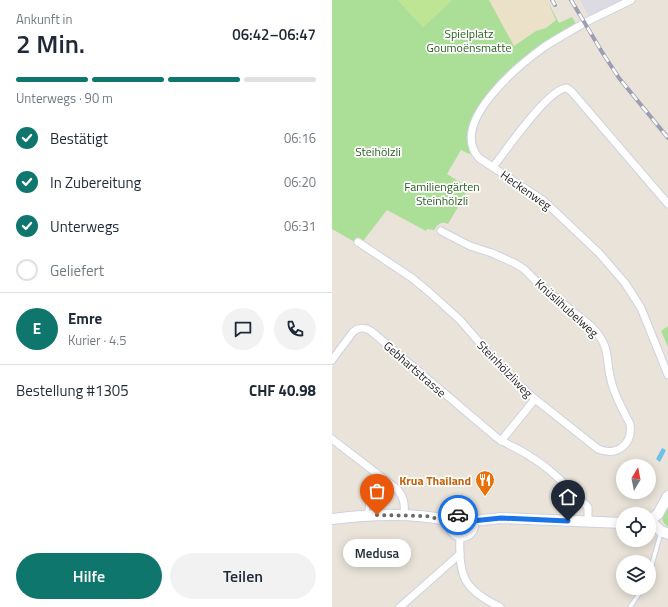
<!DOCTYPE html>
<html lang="de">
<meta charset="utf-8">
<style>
body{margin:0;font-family:"Titillium Web",sans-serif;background:#f2f2f3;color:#1f2937;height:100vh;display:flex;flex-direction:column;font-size:15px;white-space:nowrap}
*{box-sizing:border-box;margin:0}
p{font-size:13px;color:#747a83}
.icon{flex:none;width:22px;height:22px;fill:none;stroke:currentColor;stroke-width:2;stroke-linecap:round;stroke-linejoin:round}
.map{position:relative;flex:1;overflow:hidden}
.sheet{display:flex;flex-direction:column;background:#fff;width:332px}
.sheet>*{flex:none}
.needle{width:26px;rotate:10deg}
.fabs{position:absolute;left:284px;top:459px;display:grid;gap:8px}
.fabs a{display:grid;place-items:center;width:40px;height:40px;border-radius:50%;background:#fff;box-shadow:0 2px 10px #0003;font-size:20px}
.pin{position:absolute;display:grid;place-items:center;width:34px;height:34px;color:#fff;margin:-41px -17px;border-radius:50% 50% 50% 0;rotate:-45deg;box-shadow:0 0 4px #0007}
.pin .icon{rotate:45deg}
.courier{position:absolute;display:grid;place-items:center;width:40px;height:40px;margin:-20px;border:3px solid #1a73e8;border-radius:50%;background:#fff;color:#222;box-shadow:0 1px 5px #0007}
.bubble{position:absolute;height:28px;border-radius:14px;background:#fff;box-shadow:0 2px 10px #0003;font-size:13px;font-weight:600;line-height:28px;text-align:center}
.summary em{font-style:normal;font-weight:600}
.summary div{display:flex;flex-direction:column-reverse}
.summary{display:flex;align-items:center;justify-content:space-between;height:68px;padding:0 16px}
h1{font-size:26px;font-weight:600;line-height:30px}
.bar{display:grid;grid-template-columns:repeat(4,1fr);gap:6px 4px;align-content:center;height:48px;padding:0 16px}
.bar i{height:5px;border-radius:3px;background:#e0e1e3}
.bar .selected{background:#0f766e}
.bar p{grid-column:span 4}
.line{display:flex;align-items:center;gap:10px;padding:0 16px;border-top:1px solid #e0e1e3}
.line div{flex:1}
.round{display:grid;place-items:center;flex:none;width:42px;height:42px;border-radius:21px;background:#f2f2f3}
ol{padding:0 16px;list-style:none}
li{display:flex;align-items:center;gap:12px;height:44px}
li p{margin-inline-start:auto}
li .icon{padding:4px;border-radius:50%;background:#0f766e;color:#fff;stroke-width:4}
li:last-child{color:#747a83}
li i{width:22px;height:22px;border:2px solid #e0e1e3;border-radius:50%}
.cta{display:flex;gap:8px;margin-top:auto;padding:8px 16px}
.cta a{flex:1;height:46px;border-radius:24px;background:#0f766e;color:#fff;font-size:16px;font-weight:600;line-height:46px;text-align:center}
.cta a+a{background:#f2f2f3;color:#1f2937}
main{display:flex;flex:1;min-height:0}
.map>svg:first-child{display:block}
</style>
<main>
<section class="sheet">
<div class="summary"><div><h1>2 Min.</h1><p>Ankunft in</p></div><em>06:42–06:47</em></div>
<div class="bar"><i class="selected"></i><i class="selected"></i><i class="selected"></i><i></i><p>Unterwegs · 90 m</p></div>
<ol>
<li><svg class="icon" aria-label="check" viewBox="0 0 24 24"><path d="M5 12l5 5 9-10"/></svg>Bestätigt<p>06:16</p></li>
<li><svg class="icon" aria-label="check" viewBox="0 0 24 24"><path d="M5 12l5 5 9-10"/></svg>In Zubereitung<p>06:20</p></li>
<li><svg class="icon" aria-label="check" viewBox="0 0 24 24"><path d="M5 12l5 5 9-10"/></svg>Unterwegs<p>06:31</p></li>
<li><i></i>Geliefert</li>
</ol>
<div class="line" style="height:72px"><b class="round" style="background:#0f766e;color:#fff">E</b><div><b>Emre</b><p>Kurier · 4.5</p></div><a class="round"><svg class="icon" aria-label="chat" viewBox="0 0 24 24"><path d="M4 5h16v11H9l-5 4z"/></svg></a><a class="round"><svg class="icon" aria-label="phone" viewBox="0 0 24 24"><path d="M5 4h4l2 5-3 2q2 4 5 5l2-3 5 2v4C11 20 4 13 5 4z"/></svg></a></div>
<div class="line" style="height:52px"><div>Bestellung #1305</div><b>CHF 40.98</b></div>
<div class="cta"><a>Hilfe</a><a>Teilen</a></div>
</section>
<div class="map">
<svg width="336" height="607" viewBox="0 0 336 607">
<rect width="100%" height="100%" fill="#e9e3d9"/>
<polygon fill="#dcdae2" points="248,0 291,0 257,17"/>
<polygon fill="#ebe1c8" points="157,0 215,0 225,19 214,28 204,31 182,46"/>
<g fill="#abde97">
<path d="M0,0H66L91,27L120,0H157L182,46L204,31L214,28L224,20L215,0L227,23L240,17L244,24L214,42L181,68L141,121L142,152L137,154L129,150L115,174L137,188L116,224C109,221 106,224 102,230L95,229L94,231L55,210L28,245L0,229Z"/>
<polygon points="336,326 336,347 329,331"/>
<path d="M336,504V527C326,519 331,513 336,504Z"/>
</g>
<polygon fill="#bee593" points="66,0 120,0 91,27"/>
<polygon fill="#6fc1e8" points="330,448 334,450 328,462 324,459"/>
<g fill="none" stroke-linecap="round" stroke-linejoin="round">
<g stroke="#ced1e0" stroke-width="5.5">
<g id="lane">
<polyline points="35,514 36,501 52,479"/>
<polyline points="317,575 329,532"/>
<polyline points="298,607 311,588"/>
</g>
</g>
<g stroke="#ced1e0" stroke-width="9">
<g id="street">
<polyline points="256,21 299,0"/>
<path d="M249,25C237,32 224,39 212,47C187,65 116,123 147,158L212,201L267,253L293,283L309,308L336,375"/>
<path d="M161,167C173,152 217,87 235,88L240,92L336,204"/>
<path d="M109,231L138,246L160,253L182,263L192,269L208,285L259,326C281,349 272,357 280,384C284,398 291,411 298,424C301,444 285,457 266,449L203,399"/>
<polyline points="26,242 80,278 97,292 128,320 173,372 203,399 169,441"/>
<path d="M0,360L21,332C27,327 32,327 39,331L164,437C175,445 188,449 199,457C221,470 238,490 256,507V522"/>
<path d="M0,439L65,489C72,497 73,504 72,515"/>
<path d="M128,537C126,576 132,590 168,607"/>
<polyline points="68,607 128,554"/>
</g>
</g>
<g stroke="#ced1e0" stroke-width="12">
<g id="secondary">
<circle cx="130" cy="525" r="11"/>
<path d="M0,519C40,514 80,512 119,521"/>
<polyline points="140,521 169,518 291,523"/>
<polyline points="317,521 326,514 336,496"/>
<polyline points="318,521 329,531 336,534"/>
</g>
</g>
<use href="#lane" stroke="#fff" stroke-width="3.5"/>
<use href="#street" stroke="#fff" stroke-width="7"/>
<use href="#secondary" stroke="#fff" stroke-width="10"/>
<g stroke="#9c9eb1" stroke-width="4">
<g id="rail">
<polyline points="220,0 223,5"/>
<polyline points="239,0 270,52 287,78 336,138"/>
</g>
</g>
<use href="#rail" stroke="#fff" stroke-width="2.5" stroke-dasharray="8" stroke-linecap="butt"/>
</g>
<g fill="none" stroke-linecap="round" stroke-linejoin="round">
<polyline stroke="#6b6965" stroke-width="4" stroke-dasharray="0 7.2" points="45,515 94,516 119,522 126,515"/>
<polyline stroke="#1a73e8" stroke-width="5" points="126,515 133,514 140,521 169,518 236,521"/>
</g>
<defs>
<g id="restaurant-pin" transform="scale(1)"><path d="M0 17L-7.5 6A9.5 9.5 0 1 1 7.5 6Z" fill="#e8710a" stroke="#fff"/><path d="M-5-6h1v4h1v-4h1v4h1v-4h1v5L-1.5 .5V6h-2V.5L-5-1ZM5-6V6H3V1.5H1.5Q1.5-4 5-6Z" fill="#fff"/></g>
</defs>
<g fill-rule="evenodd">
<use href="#restaurant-pin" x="153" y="480"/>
</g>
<g text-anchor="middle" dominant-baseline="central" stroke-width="3.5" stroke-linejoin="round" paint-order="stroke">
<g font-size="12" fill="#265f1c" stroke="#fff">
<text x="137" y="33">Spielplatz<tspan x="137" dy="14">Goumoënsmatte</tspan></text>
<text x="46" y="151">Steihölzli</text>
<text x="110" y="186">Familiengärten<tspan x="110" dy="14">Steinhölzli</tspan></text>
</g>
<g font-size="12" fill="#272727" stroke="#fff">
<text transform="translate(194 190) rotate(35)">Heckenweg</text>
<text transform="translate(235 308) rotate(42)">Knüslihubelweg</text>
<text transform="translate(83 369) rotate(41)">Gebhartstrasse</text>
<text transform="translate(173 369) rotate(46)">Steinhölzliweg</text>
</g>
<g font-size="12" font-weight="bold" fill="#c56008" stroke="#fff" text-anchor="end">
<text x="139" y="480">Krua Thailand</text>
</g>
</g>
</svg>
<div class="fabs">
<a><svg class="needle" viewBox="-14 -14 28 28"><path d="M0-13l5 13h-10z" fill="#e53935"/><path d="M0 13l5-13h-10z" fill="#747a83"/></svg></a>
<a><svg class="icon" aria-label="locate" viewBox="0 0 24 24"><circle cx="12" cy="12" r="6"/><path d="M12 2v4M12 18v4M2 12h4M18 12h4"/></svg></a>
<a><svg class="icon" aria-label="layers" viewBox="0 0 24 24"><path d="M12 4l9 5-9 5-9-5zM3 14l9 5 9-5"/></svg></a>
</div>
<div class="pin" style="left:45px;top:515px;background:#ea580c"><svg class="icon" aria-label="bag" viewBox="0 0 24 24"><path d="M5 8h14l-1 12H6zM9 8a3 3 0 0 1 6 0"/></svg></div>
<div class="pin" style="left:236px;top:521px;background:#1f2937"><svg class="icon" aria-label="home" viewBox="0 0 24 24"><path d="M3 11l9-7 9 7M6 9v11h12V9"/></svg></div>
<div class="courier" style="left:126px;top:515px"><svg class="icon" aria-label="car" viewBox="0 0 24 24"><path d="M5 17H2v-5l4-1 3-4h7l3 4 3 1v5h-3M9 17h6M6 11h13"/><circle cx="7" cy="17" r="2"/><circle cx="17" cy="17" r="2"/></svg></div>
<div class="bubble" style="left:11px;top:539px;width:68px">Medusa</div>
</div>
</main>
